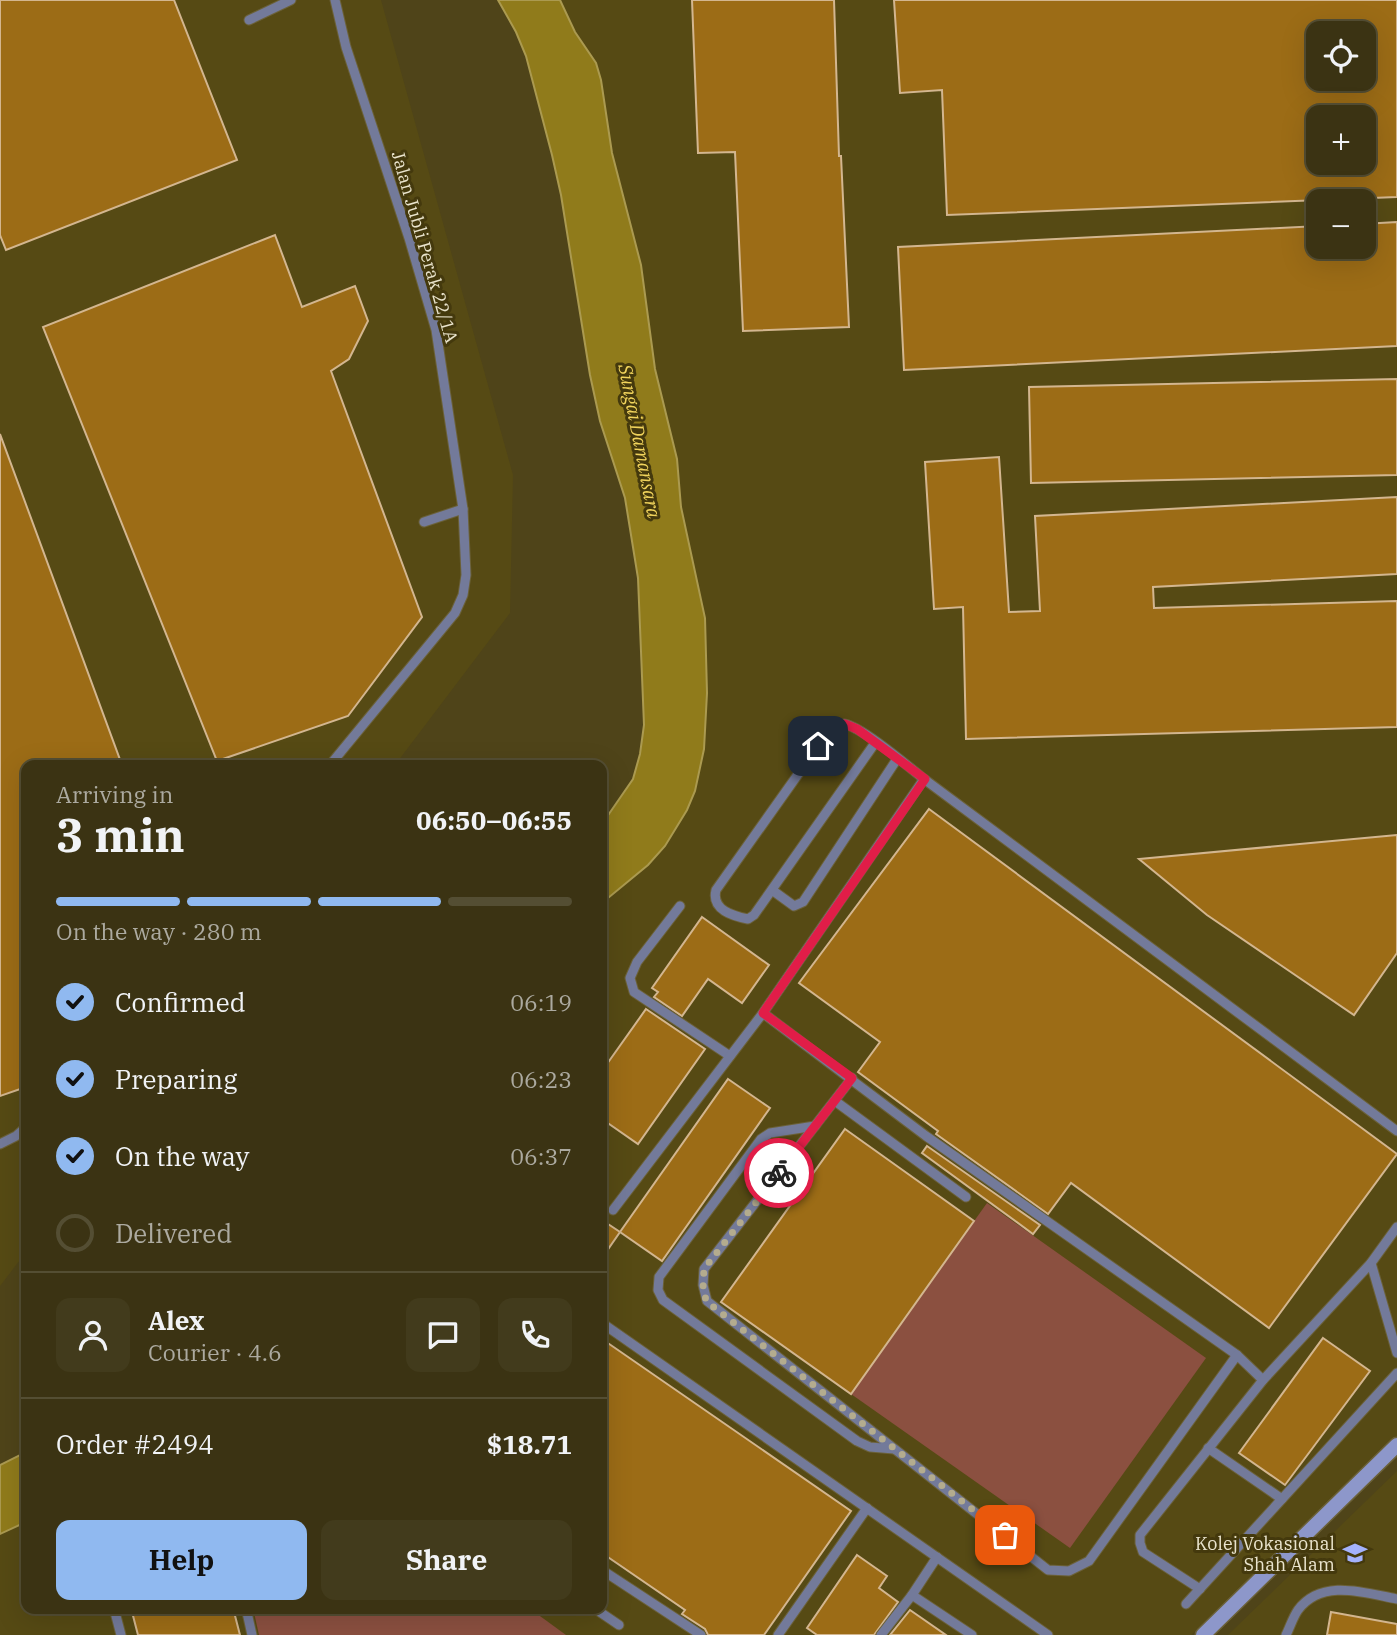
<!DOCTYPE html>
<meta charset="utf-8">
<style>
body{margin:0;font-family:"IBM Plex Serif",serif;background:#423b1c;color:#f1f3f6;height:100vh;display:flex;flex-direction:column;font-size:26px;white-space:nowrap}
*{box-sizing:border-box;margin:0}
p{font-size:23px;color:#acaaa0}
.icon{flex:none;width:38px;height:38px;fill:none;stroke:currentColor;stroke-width:2;stroke-linecap:round;stroke-linejoin:round}
.map{position:relative;flex:1;overflow:hidden}
.sheet{position:absolute;left:21px;top:760px;width:586px;height:854px;display:flex;flex-direction:column;background:#3b3313;border-radius:14px;box-shadow:0 7px 28px #0002,0 0 0 2px #544e33}
.sheet>*{flex:none}
.tools{position:absolute;left:1306px;top:21px;display:grid;gap:14px}
.tools a{display:grid;place-items:center;width:70px;height:70px;border-radius:14px;background:#3b3313;box-shadow:0 7px 28px #0002,0 0 0 2px #544e33;font-size:35px}
.pin{position:absolute;display:grid;place-items:center;width:60px;height:60px;color:#fff;margin:-30px;border-radius:14px;box-shadow:0 4px 10px #0006}
.courier{position:absolute;display:grid;place-items:center;width:70px;height:70px;margin:-35px;border:5px solid #e11d48;border-radius:50%;background:#fff;color:#222;box-shadow:0 2px 9px #0007}
.summary em{font-style:normal;font-weight:700}
.summary div{display:flex;flex-direction:column-reverse}
.summary{display:flex;align-items:center;justify-content:space-between;height:119px;padding:0 35px}
h1{font-size:46px;font-weight:700;line-height:52px}
.bar{display:grid;grid-template-columns:repeat(4,1fr);gap:10px 7px;align-content:center;height:84px;padding:0 35px}
.bar i{height:9px;border-radius:5px;background:#544e33}
.bar .on{background:#90b9f0}
.bar p{grid-column:span 4}
.line{display:flex;align-items:center;gap:18px;padding:0 35px;border-top:2px solid #544e33}
.line div{flex:1}
.round{display:grid;place-items:center;flex:none;width:74px;height:74px;border-radius:14px;background:#423b1c}
ol{padding:0 35px;list-style:none}
li{display:flex;align-items:center;gap:21px;height:77px}
li p{margin-inline-start:auto}
li .icon{padding:7px;border-radius:50%;background:#90b9f0;color:#111;stroke-width:4}
li:last-child{color:#acaaa0}
li i{width:38px;height:38px;border:4px solid #544e33;border-radius:50%}
.action{display:flex;gap:14px;margin-top:auto;padding:14px 35px}
.action a{flex:1;height:80px;border-radius:14px;background:#90b9f0;color:#111;font-size:28px;font-weight:700;line-height:80px;text-align:center}
.action a+a{background:#423b1c;color:#f1f3f6}
.map>svg:first-child{display:block}
</style>
<div class="map">
<svg width="1397" height="1635" viewBox="0 0 1397 1635">
<rect width="100%" height="100%" fill="#4f4419"/>
<g fill="#564a14" fill-rule="evenodd">
<polygon points="0,0 381,0 513,475 510,613 395,765 26,765 26,1252 0,1286"/>
<path d="M560,0H1397V1442L1191,1635H0V1534L26,1522V1608H602V903L648,865L665,846L687,810L707,693L705,618L681,507L677,459L655,369L641,265L612,153L601,80L596,63L575,32ZM1318,33H1363V79H1318ZM1318,117H1363V163H1318ZM1318,201H1363V247H1318Z"/>
<polygon points="1397,1471 1397,1635 1228,1635"/>
</g>
<g fill="#8b5040">
<polygon points="987,1203 1206,1358 1070,1548 851,1394"/>
<polygon points="253,1608 529,1608 566,1635 259,1635"/>
</g>
<g fill="#907b1b" stroke="#ab9a50" stroke-width="2">
<polygon points="498,0 560,0 575,32 596,63 601,80 612,153 641,265 655,369 677,459 681,507 705,618 707,693 704,749 695,791 687,810 665,846 648,865 602,903 602,824 633,779 640,754 644,725 638,578 625,498 600,421 590,375 561,195 552,155 526,56 516,32"/>
<polygon points="26,1452 26,1522 0,1534 0,1465"/>
</g>
<g fill="#9c6c16" stroke="#d3b68f" stroke-width="2" fill-rule="evenodd">
<polygon points="0,0 174,0 237,160 6,250 0,235"/>
<polygon points="692,0 834,0 839,156 841,156 849,327 743,331 735,152 698,153"/>
<path d="M894,0H1397V197L947,215L942,90L900,93ZM1318,33H1363V79H1318ZM1318,117H1363V163H1318Z"/>
<polygon points="1397,222 1397,346 904,370 898,247 1318,226 1318,247 1363,247 1363,224"/>
<polygon points="275,235 302,307 355,286 368,321 349,359 331,371 422,617 348,716 217,761 43,327"/>
<polygon points="1397,379 1397,475 1031,483 1029,387"/>
<polygon points="0,434 122,765 26,765 26,1087 0,1096"/>
<polygon points="999,457 1009,612 1040,611 1035,516 1397,497 1397,574 1153,587 1154,608 1397,601 1397,727 966,739 963,607 934,609 925,462"/>
<polygon points="929,809 1397,1154 1269,1328 1071,1183 1048,1214 936,1134 938,1131 858,1072 880,1042 799,983"/>
<polygon points="1397,835 1397,953 1354,1015 1207,915 1139,859"/>
<polygon points="702,917 769,965 742,1003 708,979 682,1016 654,997 658,992 652,988"/>
<polygon points="646,1009 705,1049 638,1144 602,1119 602,1071"/>
<polygon points="728,1079 770,1108 662,1261 620,1232"/>
<polygon points="845,1129 974,1221 851,1394 721,1302"/>
<polygon points="927,1146 1040,1225 1033,1234 922,1153"/>
<polygon points="602,1220 620,1232 602,1258"/>
<polygon points="1323,1338 1370,1371 1285,1485 1239,1453"/>
<polygon points="602,1339 851,1511 764,1635 708,1635 705,1629 682,1614 685,1610 602,1553"/>
<polygon points="857,1555 887,1576 879,1588 898,1602 874,1635 817,1635 807,1628"/>
<polygon points="131,1608 233,1608 240,1635 138,1635"/>
<polygon points="910,1610 946,1635 890,1635"/>
<polygon points="1331,1612 1397,1624 1397,1635 1327,1635"/>
</g>
<g fill="none" stroke-linecap="round" stroke-linejoin="round">
<g stroke="#6b6139" stroke-width="11">
<g id="lane">
<polyline points="249,20 291,0"/>
<polyline points="424,522 463,509"/>
<path d="M875,743L754,915L748,919C733,916 711,910 716,890L833,725C837,725 841,724 844,724C861,726 909,767 924,779L1397,1131"/>
<polyline points="330,765 455,613 463,595 466,575 463,509 436,330 409,238 346,47 335,0"/>
<polyline points="924,779 763,1013 926,1136 1237,1355 1263,1380"/>
<polyline points="772,890 794,906 803,902 897,759"/>
<polyline points="680,906 637,962 630,978 634,992 730,1056"/>
<polyline points="852,1078 704,1269 703,1285 707,1301 1048,1570 1069,1571 1089,1561 1237,1355"/>
<polyline points="835,1101 966,1197"/>
<polyline points="815,1126 770,1133 761,1139 659,1277 658,1290 663,1300 857,1441 870,1447 894,1449"/>
<polyline points="0,1144 16,1136 26,1127"/>
<polyline points="613,1210 763,1013"/>
<polyline points="1371,1263 1397,1353"/>
<polyline points="602,1323 1048,1635"/>
<polyline points="1208,1448 1282,1499"/>
<polyline points="937,1557 912,1595 972,1635"/>
<polyline points="602,1570 701,1635"/>
<polyline points="1200,1589 1143,1552 1140,1543 1140,1535 1263,1380 1371,1263 1397,1227"/>
<polyline points="1186,1604 1397,1373"/>
<polyline points="119,1608 116,1616 121,1635"/>
<polyline points="246,1608 252,1635"/>
<polyline points="594,1608 619,1625"/>
<polyline points="778,1635 867,1508"/>
<polyline points="881,1635 912,1595"/>
<path d="M1286,1635C1290,1627 1293,1617 1298,1610C1322,1578 1365,1593 1397,1599"/>
</g>
</g>
<g stroke="#6b6139" stroke-width="17">
<polyline id="secondary" points="1203,1635 1397,1445"/>
</g>
<use href="#lane" stroke="#737a9a" stroke-width="9"/>
<use href="#secondary" stroke="#8d97ca" stroke-width="14"/>
</g>
<g fill="none" stroke-linecap="round" stroke-linejoin="round">
<polyline stroke="#b4ac8e" stroke-width="7" stroke-dasharray="0 12.6" points="779,1173 704,1269 703,1285 706,1301 1005,1535"/>
<polyline stroke="#e11d48" stroke-width="9" points="779,1173 852,1078 763,1013 925,779 857,729 845,724 833,725 818,746"/>
</g>
<defs>
<g id="school-bare" transform="scale(1.89)"><path d="M0-5L7-2L0 1L-7-2ZM-4 1L0 2.5L4 1V4Q0 6-4 4Z" fill="#a4b2fc" stroke="#44390d" stroke-width="2.5" paint-order="stroke"/></g>
</defs>
<g fill-rule="evenodd">
<use href="#school-bare" x="1355" y="1553"/>
</g>
<g text-anchor="middle" dominant-baseline="central" stroke-width="6" stroke-linejoin="round" paint-order="stroke">
<g font-size="18" fill="#eae4cd" stroke="#44390d">
<text transform="translate(425 247) rotate(74)">Jalan Jubli Perak 22/1A</text>
</g>
<g font-size="18" fill="#eae4cd" stroke="#44390d" text-anchor="end">
<text x="1335" y="1543">Kolej Vokasional<tspan x="1335" dy="21">Shah Alam</tspan></text>
</g>
<g font-size="19" font-style="italic" fill="#f1d45c" stroke="#44390d">
<text transform="translate(640 441) rotate(79)">Sungai Damansara</text>
</g>
</g>
</svg>
<div class="tools">
<a><svg class="icon" aria-label="locate" viewBox="0 0 24 24"><circle cx="12" cy="12" r="6"/><path d="M12 2v4M12 18v4M2 12h4M18 12h4"/></svg></a>
<a>+</a>
<a>−</a>
</div>
<div class="pin" style="left:1005px;top:1535px;background:#ea580c"><svg class="icon" aria-label="bag" viewBox="0 0 24 24"><path d="M5 8h14l-1 12H6zM9 8a3 3 0 0 1 6 0"/></svg></div>
<div class="pin" style="left:818px;top:746px;background:#1f2937"><svg class="icon" aria-label="home" viewBox="0 0 24 24"><path d="M3 11l9-7 9 7M6 9v11h12V9"/></svg></div>
<div class="courier" style="left:779px;top:1173px"><svg class="icon" aria-label="bike" viewBox="0 0 24 24"><circle cx="6" cy="16" r="4"/><circle cx="18" cy="16" r="4"/><path d="M6 16l4-8h5l3 8M10 8l3 8H6M13 5h3"/></svg></div>
<section class="sheet">
<div class="summary"><div><h1>3 min</h1><p>Arriving in</p></div><em>06:50–06:55</em></div>
<div class="bar"><i class="on"></i><i class="on"></i><i class="on"></i><i></i><p>On the way · 280 m</p></div>
<ol>
<li><svg class="icon" aria-label="check" viewBox="0 0 24 24"><path d="M5 12l5 5 9-10"/></svg>Confirmed<p>06:19</p></li>
<li><svg class="icon" aria-label="check" viewBox="0 0 24 24"><path d="M5 12l5 5 9-10"/></svg>Preparing<p>06:23</p></li>
<li><svg class="icon" aria-label="check" viewBox="0 0 24 24"><path d="M5 12l5 5 9-10"/></svg>On the way<p>06:37</p></li>
<li><i></i>Delivered</li>
</ol>
<div class="line" style="height:126px"><a class="round"><svg class="icon" aria-label="person" viewBox="0 0 24 24"><circle cx="12" cy="8" r="4"/><path d="M4 21q1-7 8-7t8 7"/></svg></a><div><b>Alex</b><p>Courier · 4.6</p></div><a class="round"><svg class="icon" aria-label="chat" viewBox="0 0 24 24"><path d="M4 5h16v11H9l-5 4z"/></svg></a><a class="round"><svg class="icon" aria-label="phone" viewBox="0 0 24 24"><path d="M5 4h4l2 5-3 2q2 4 5 5l2-3 5 2v4C11 20 4 13 5 4z"/></svg></a></div>
<div class="line" style="height:91px"><div>Order #2494</div><b>$18.71</b></div>
<div class="action"><a>Help</a><a>Share</a></div>
</section>
</div>
